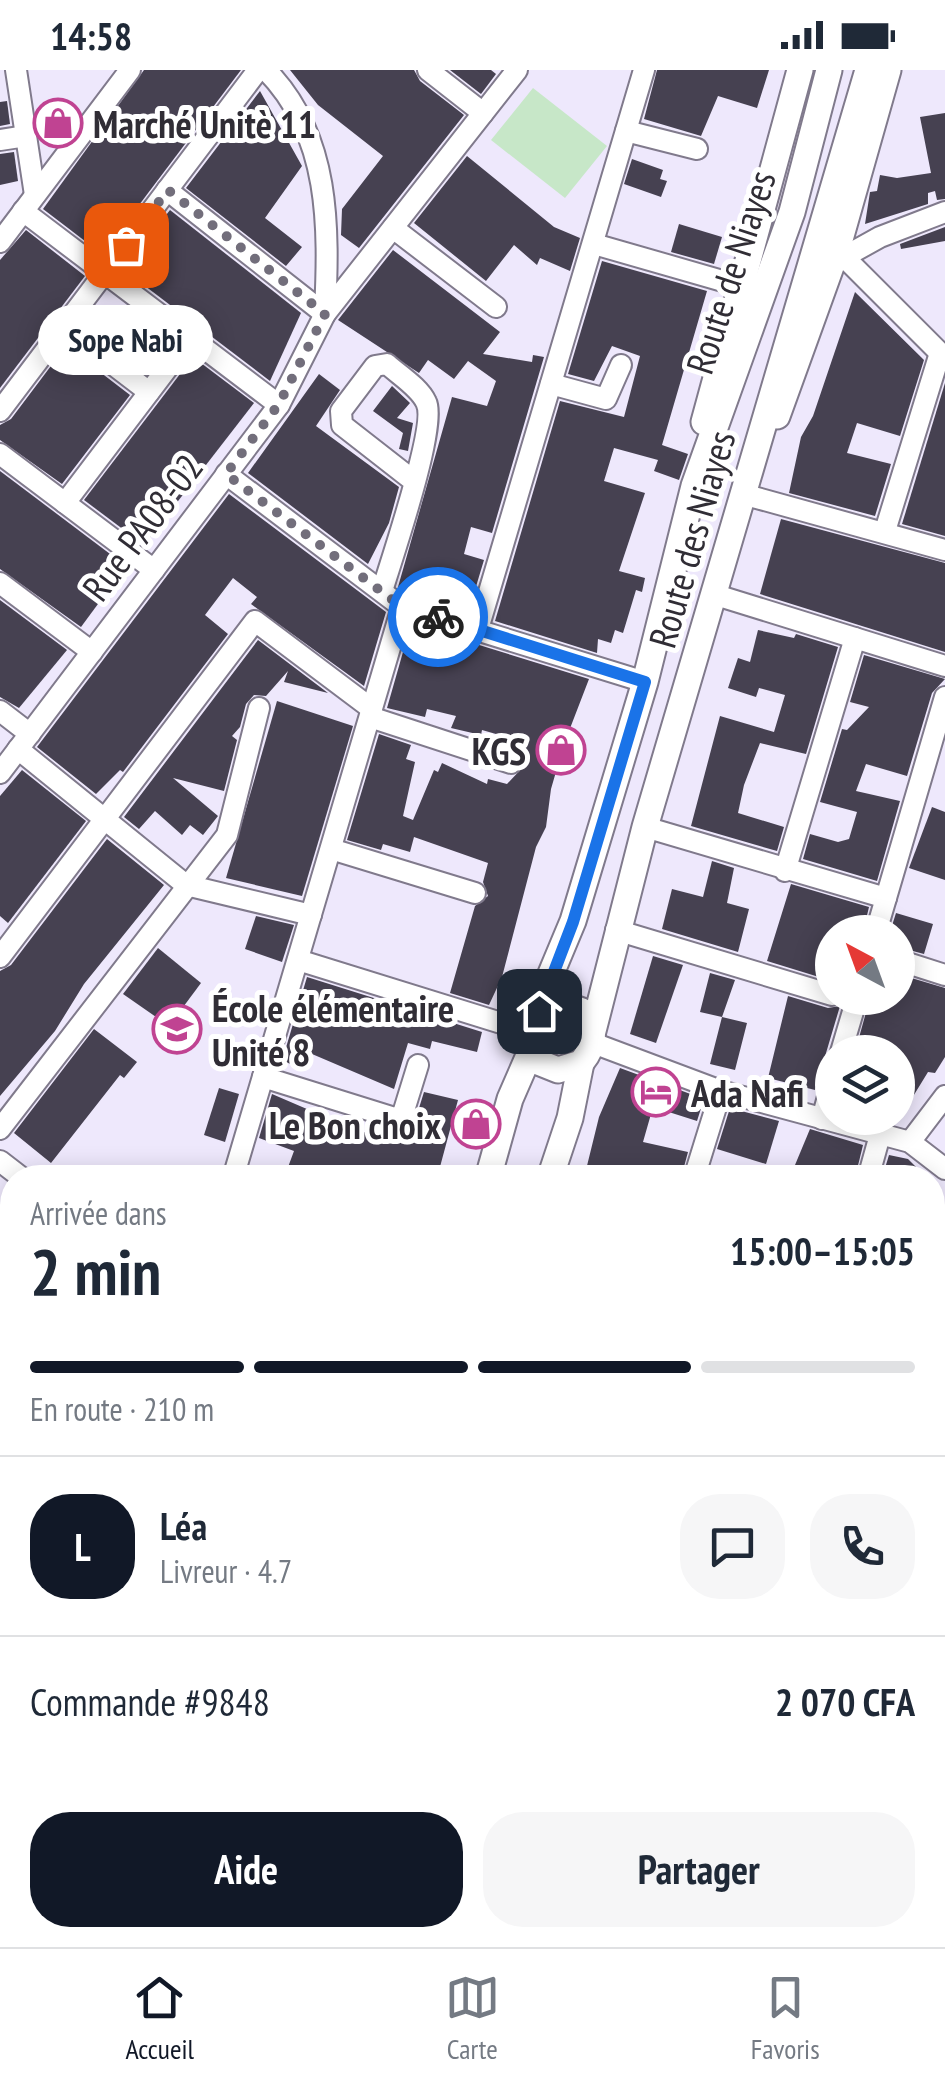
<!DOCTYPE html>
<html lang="fr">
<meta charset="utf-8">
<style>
body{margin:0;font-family:"PT Sans Narrow",sans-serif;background:#f6f6f7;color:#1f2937;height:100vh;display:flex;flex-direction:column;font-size:38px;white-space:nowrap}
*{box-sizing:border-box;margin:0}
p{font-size:32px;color:#747a83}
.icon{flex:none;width:55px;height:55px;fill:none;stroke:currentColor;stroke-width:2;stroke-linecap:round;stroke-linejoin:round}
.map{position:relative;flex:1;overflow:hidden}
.drawer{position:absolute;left:0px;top:1095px;width:945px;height:782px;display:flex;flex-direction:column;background:#fff;border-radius:40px 40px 0 0;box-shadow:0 5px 25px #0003}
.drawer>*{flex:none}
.needle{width:65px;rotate:319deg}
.buttons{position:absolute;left:815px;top:845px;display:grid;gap:20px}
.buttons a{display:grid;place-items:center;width:100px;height:100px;border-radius:50%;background:#fff;box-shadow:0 5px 25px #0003;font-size:50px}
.pin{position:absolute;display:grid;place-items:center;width:85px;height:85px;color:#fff;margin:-42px;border-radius:20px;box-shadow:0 5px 15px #0006}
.courier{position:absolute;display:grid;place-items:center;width:100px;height:100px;margin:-50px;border:8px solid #1a73e8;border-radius:50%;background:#fff;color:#222;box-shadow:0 2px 12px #0007}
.bubble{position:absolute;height:70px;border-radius:35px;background:#fff;box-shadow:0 5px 25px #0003;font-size:32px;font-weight:700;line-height:70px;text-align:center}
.overview em{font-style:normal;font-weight:700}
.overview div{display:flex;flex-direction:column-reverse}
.overview{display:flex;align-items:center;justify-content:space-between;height:170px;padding:0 30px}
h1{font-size:65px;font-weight:700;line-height:75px}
.bar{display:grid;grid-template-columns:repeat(4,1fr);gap:15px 10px;align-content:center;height:120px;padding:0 30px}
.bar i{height:12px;border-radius:8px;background:#e0e1e3}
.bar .current{background:#111827}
.bar p{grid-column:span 4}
.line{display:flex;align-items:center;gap:25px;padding:0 30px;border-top:2px solid #e0e1e3}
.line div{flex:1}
.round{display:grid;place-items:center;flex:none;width:105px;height:105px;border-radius:40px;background:#f6f6f7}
.cta{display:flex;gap:20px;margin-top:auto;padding:20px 30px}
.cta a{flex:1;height:115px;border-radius:40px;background:#111827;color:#fff;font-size:40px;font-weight:700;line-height:115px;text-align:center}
.cta a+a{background:#f6f6f7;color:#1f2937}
.status{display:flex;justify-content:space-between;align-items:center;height:70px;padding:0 50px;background:#fff;direction:ltr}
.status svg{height:28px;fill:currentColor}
.tabs{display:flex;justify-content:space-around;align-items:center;height:140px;border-top:2px solid #e0e1e3;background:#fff;font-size:28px;color:#747a83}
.tabs a{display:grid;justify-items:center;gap:5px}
.tabs .current{color:#111827}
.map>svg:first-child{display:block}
</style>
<div class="status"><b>14:58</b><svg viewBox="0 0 49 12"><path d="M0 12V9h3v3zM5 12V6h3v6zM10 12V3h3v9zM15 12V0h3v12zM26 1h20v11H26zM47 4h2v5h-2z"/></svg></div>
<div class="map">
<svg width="945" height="1877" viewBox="0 0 945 1877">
<rect width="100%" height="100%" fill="#eee8fc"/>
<g fill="#c7e7c8">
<polygon points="533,18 607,76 565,128 491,70"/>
<polygon points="945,1425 945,1616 933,1557 932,1444"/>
<polygon points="945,1733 945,1877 880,1877 885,1865 932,1865 933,1761"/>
</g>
<g fill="#464151">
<polygon points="144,0 241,0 102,184 43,139"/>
<polygon points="290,0 414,0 420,11 464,45 359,178 341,165 342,139 383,86 318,35"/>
<polygon points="450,0 491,0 496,4 481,24"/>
<polygon points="657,0 769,0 757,38 718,26 701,66 644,49"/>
<polygon points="260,21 302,96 265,148 302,177 286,196 186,118"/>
<polygon points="7,31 10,54 0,56 0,32"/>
<polygon points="945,43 945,129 937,130 935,121 928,123 928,134 865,154 870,122 877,121 880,105 897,108 931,103 920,47"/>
<polygon points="14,82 18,111 0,115 0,84"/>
<polygon points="467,86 554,157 580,168 570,201 540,188 537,195 514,175 486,211 414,153"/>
<polygon points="632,89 663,100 660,109 667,111 661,127 624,114"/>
<polygon points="170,140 301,243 270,311 124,200"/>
<polygon points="679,154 722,167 714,194 671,182"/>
<polygon points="945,157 945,171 901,179 900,174"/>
<polygon points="26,160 85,206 0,318 0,190"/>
<polygon points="393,180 500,262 483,284 532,292 533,285 544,287 492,463 471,457 464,484 484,490 468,543 408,525 398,517 452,327 487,336 496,311 468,291 454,309 428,290 419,303 338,250"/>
<polygon points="602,191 707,221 662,375 688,384 679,410 654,401 658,390 614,378 604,411 645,423 619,501 645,508 642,522 636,520 623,563 615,560 611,573 598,569 597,583 495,551 560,331 624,347 640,286 612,276 594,311 568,304"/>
<polygon points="855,222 924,290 900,366 857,353 847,383 891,394 875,446 789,423 801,367 813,346"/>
<polygon points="135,250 164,268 141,298 113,277"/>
<polygon points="66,276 130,325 62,414 0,370 0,355 11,349"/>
<polygon points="193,287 254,333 144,475 84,430"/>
<polygon points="319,304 340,320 316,356 399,417 389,453 368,494 248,403"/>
<polygon points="945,313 945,466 902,454"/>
<polygon points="392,316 410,333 397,348 413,353 408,381 399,379 403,363 373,341"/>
<polygon points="0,401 126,496 81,557 0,499"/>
<polygon points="229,424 386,542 364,616 251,534 257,527 233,508 205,545 228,564 123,702 120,700 96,724 37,677"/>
<polygon points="781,449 945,493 945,582 760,524"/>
<polygon points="0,530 67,580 19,638 0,627"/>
<polygon points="411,554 589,609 564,674 551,719 546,757 536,777 502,907 489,935 450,923 475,836 488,826 483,812 488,793 414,767 410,782 383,774 381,780 347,770 379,664 411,675 406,689 415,692 403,746 413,750 434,700 438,702 442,693 487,714 488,709 507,714 524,696 522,685 527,673 482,660 481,665 451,658 456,646 427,639 425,647 387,638"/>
<polygon points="758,560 794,568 796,564 838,577 806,684 760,673 744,715 738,743 784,757 777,781 691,756 720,646 774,662 785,625 759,618 756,627 728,618 738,588 750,592"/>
<polygon points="258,570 328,623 284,612 288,601 266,626 254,625 246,634 240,657 232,666 237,670 224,721 173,708 218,746 203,765 190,755 182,765 155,741 139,759 124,747"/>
<polygon points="864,585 945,609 932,623 907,706 866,694 856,721 900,731 877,811 803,789 810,764 838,772 849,769 857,742 820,732 842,659 847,660 869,637 850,632"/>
<polygon points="277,631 353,656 302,826 226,808"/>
<polygon points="22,700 86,751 8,853 0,846 0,726"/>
<polygon points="932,737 945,742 945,810 909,798"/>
<polygon points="107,769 164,815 84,914 55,961 0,1026 0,901 11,895"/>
<polygon points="712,791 734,798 727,833 749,839 738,882 662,859 672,819 703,827"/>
<polygon points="791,814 869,837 863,862 832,862 832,911 767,891"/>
<polygon points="896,843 933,854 924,884 898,877 898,862 890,862"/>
<polygon points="256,846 294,855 282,892 245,879"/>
<polygon points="158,878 201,913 169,956 123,924"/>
<polygon points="653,886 683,895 656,973 630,964"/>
<polygon points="710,903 735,910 722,947 747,953 735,1000 710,994 722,947 700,942"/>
<polygon points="898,904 945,918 945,987 935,1003 928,1002 898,1051 898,982 855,982 870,928 898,928"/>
<polygon points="307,907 482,962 477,982 432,971 430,979 408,973 394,1019 312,984 306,999 282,991"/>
<polygon points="788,926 828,938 840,936 815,1020 768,1008"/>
<polygon points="94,959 137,992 124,1008 120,1005 51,1093 14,1063"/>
<polygon points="620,998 704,1029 697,1051 653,1037 643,1072 688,1082 681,1108 584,1108 599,1047"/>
<polygon points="219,1018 239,1024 225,1072 204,1065"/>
<polygon points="424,1022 458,1030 437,1108 284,1108 294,1081 259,1068 272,1024 358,1061 403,1069 414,1054"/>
<polygon points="730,1038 779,1051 766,1094 717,1079"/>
<polygon points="810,1059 863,1075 855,1108 824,1108 795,1095"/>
<polygon points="889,1085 908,1089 927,1108 882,1108"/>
</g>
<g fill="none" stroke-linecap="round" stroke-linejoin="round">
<g stroke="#807a8c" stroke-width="24">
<g id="minor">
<polyline points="16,0 35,125"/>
<path d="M266,0C331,66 329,157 325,244"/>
<polyline points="428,0 483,43"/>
<polyline points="626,61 697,79"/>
<polyline points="0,70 26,66"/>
<polyline points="167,120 325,244"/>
<polyline points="23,141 279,335"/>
<polyline points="393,158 496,237"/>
<polyline points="0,172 130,0"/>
<polyline points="594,174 740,216"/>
<polyline points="837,180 945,288"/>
<polyline points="844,187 880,167 945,142"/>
<polyline points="64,257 149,322"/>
<polyline points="551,314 606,329 621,295"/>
<polyline points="0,341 258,0"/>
<polyline points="0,384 154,500"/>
<polyline points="226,404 402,537 645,612"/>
<polyline points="746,425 945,480"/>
<polyline points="65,433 191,267"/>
<polyline points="885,461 940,283"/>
<polyline points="0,513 92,582"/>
<path d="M382,521C391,491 438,354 426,332C419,317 399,305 387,294L375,296L341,341L342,355L415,412"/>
<polyline points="716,525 945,596"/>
<polyline points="478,559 644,0"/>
<polyline points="0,641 30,664"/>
<polyline points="370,647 511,693"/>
<polyline points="18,679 186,815 311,845"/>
<polyline points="0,703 279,335 325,244 517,0"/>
<polyline points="645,757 886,828"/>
<polyline points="331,779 475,823"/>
<polyline points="785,801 855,568"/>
<polyline points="616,860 832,925"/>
<polyline points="876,862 945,627"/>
<polyline points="0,887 255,551 372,639"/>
<polyline points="298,890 527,961"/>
<polyline points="898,890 945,905"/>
<polyline points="593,973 721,1021 910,1072 945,1099"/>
<polyline points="841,982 857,928"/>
<polyline points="263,1007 401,1050 418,995"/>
<polyline points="822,1049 832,1012"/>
<polyline points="0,1059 227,765 259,638"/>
<polyline points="910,1072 945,1026"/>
<polyline points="0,1091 22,1108"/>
<polyline points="233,1108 402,537"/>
<polyline points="694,1108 721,1021"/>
<polyline points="868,1108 880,1065"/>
<polyline points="0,1217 12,1227"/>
<polyline points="932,1244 945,1219"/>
<polyline points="0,1387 12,1396"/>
<polyline points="4,1482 12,1467"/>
<polyline points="0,1614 12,1618"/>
<polyline points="0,1748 12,1741"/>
<polyline points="0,1815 12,1826"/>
<polyline points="0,1877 12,1860"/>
<polyline points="53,1877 57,1865"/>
<polyline points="468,1877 471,1865"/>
<polyline points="581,1877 585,1865"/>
<polyline points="649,1877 658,1865"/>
<polyline points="797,1877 806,1865"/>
</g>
</g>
<g stroke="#807a8c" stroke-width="29">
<g id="major">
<polyline points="777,346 837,180 888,0"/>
<polyline points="704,352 800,0"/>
<path d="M539,941L560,933L582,941C596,959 596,975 581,993L558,1000L538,992L526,972L527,961L573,851L645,612L694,416L792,142L829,0"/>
<polyline points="593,961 645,757 868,0"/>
<polyline points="488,1108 510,1029 530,983"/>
<polyline points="550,1108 570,1048 581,993"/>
<polyline points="268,1877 271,1865"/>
<polyline points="313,1877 316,1865"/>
</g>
</g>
<use href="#minor" stroke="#fff" stroke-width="20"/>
<use href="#major" stroke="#fff" stroke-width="25"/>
</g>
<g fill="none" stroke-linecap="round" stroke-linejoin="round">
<polyline stroke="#726e7b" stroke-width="10" stroke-dasharray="0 18" points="126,175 168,120 325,244 279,334 226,404 402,537 438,547"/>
<polyline stroke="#1a73e8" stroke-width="12" points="438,547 645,612 573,852 539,941"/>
</g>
<defs>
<g id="shop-ring" transform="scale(2.5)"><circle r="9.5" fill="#fff" stroke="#c04392" stroke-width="1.5"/><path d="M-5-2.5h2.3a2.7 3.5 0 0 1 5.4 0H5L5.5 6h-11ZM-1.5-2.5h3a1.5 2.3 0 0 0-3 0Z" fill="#c04392"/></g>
<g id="school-ring" transform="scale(2.5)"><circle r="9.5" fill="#fff" stroke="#c04392" stroke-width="1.5"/><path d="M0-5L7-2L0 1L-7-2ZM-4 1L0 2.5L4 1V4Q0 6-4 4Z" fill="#c04392"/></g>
<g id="hotel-ring" transform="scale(2.5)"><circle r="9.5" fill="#fff" stroke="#c04392" stroke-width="1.5"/><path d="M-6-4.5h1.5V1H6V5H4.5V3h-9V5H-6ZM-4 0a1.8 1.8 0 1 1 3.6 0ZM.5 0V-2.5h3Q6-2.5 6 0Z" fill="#c04392"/></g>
</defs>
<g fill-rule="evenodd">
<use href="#shop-ring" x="58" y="53"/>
<use href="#shop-ring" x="561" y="680"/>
<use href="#school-ring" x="177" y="959"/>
<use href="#hotel-ring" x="656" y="1022"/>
<use href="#shop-ring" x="476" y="1054"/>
</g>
<g text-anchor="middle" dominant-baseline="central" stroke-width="10" stroke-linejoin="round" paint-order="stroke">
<g font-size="38" font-weight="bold" fill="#302d35" stroke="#fff" text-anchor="start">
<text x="93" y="53">Marché Unitè 11</text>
<text x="526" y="680" text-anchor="end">KGS</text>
<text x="212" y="937">École élémentaire<tspan x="212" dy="44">Unité 8</tspan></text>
<text x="691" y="1022">Ada Nafi</text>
<text x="441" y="1054" text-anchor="end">Le Bon choix</text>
</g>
<g font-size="38" fill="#302d35" stroke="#fff">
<text transform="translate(730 202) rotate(-72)">Route de Niayes</text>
<text transform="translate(142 457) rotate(-53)">Rue PA08-02</text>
<text transform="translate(691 469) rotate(-74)">Route des Niayes</text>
</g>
</g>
</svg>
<div class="buttons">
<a><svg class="needle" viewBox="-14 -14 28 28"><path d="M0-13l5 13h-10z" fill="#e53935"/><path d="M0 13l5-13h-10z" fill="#747a83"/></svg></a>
<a><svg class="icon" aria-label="layers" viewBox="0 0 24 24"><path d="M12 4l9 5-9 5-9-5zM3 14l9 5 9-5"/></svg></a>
</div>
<div class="pin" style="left:126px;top:175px;background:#ea580c"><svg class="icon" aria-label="bag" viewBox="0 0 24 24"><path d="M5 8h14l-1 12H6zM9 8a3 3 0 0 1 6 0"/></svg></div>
<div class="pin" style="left:539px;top:941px;background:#1f2937"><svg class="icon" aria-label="home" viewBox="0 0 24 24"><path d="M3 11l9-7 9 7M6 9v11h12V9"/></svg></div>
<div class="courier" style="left:438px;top:547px"><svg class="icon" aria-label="bike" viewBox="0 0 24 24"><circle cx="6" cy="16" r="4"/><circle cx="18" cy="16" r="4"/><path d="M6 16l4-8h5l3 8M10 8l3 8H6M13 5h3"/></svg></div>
<div class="bubble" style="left:38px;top:235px;width:175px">Sope Nabi</div>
<section class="drawer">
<div class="overview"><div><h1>2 min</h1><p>Arrivée dans</p></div><em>15:00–15:05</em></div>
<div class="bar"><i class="current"></i><i class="current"></i><i class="current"></i><i></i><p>En route · 210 m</p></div>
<div class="line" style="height:180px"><b class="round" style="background:#111827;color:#fff">L</b><div><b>Léa</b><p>Livreur · 4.7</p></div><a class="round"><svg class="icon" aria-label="chat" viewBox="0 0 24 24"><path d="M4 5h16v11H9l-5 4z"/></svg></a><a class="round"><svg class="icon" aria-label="phone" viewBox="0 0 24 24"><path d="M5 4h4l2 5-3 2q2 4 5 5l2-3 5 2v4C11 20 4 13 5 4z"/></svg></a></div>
<div class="line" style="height:130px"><div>Commande #9848</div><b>2 070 CFA</b></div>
<div class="cta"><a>Aide</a><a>Partager</a></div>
</section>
</div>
<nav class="tabs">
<a class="current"><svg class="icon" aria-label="home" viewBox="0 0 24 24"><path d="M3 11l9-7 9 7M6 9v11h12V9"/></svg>Accueil</a>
<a><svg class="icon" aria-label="map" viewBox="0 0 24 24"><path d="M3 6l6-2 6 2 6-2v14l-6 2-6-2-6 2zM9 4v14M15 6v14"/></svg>Carte</a>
<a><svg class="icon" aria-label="saved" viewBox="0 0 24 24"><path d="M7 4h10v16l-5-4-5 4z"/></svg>Favoris</a>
</nav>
